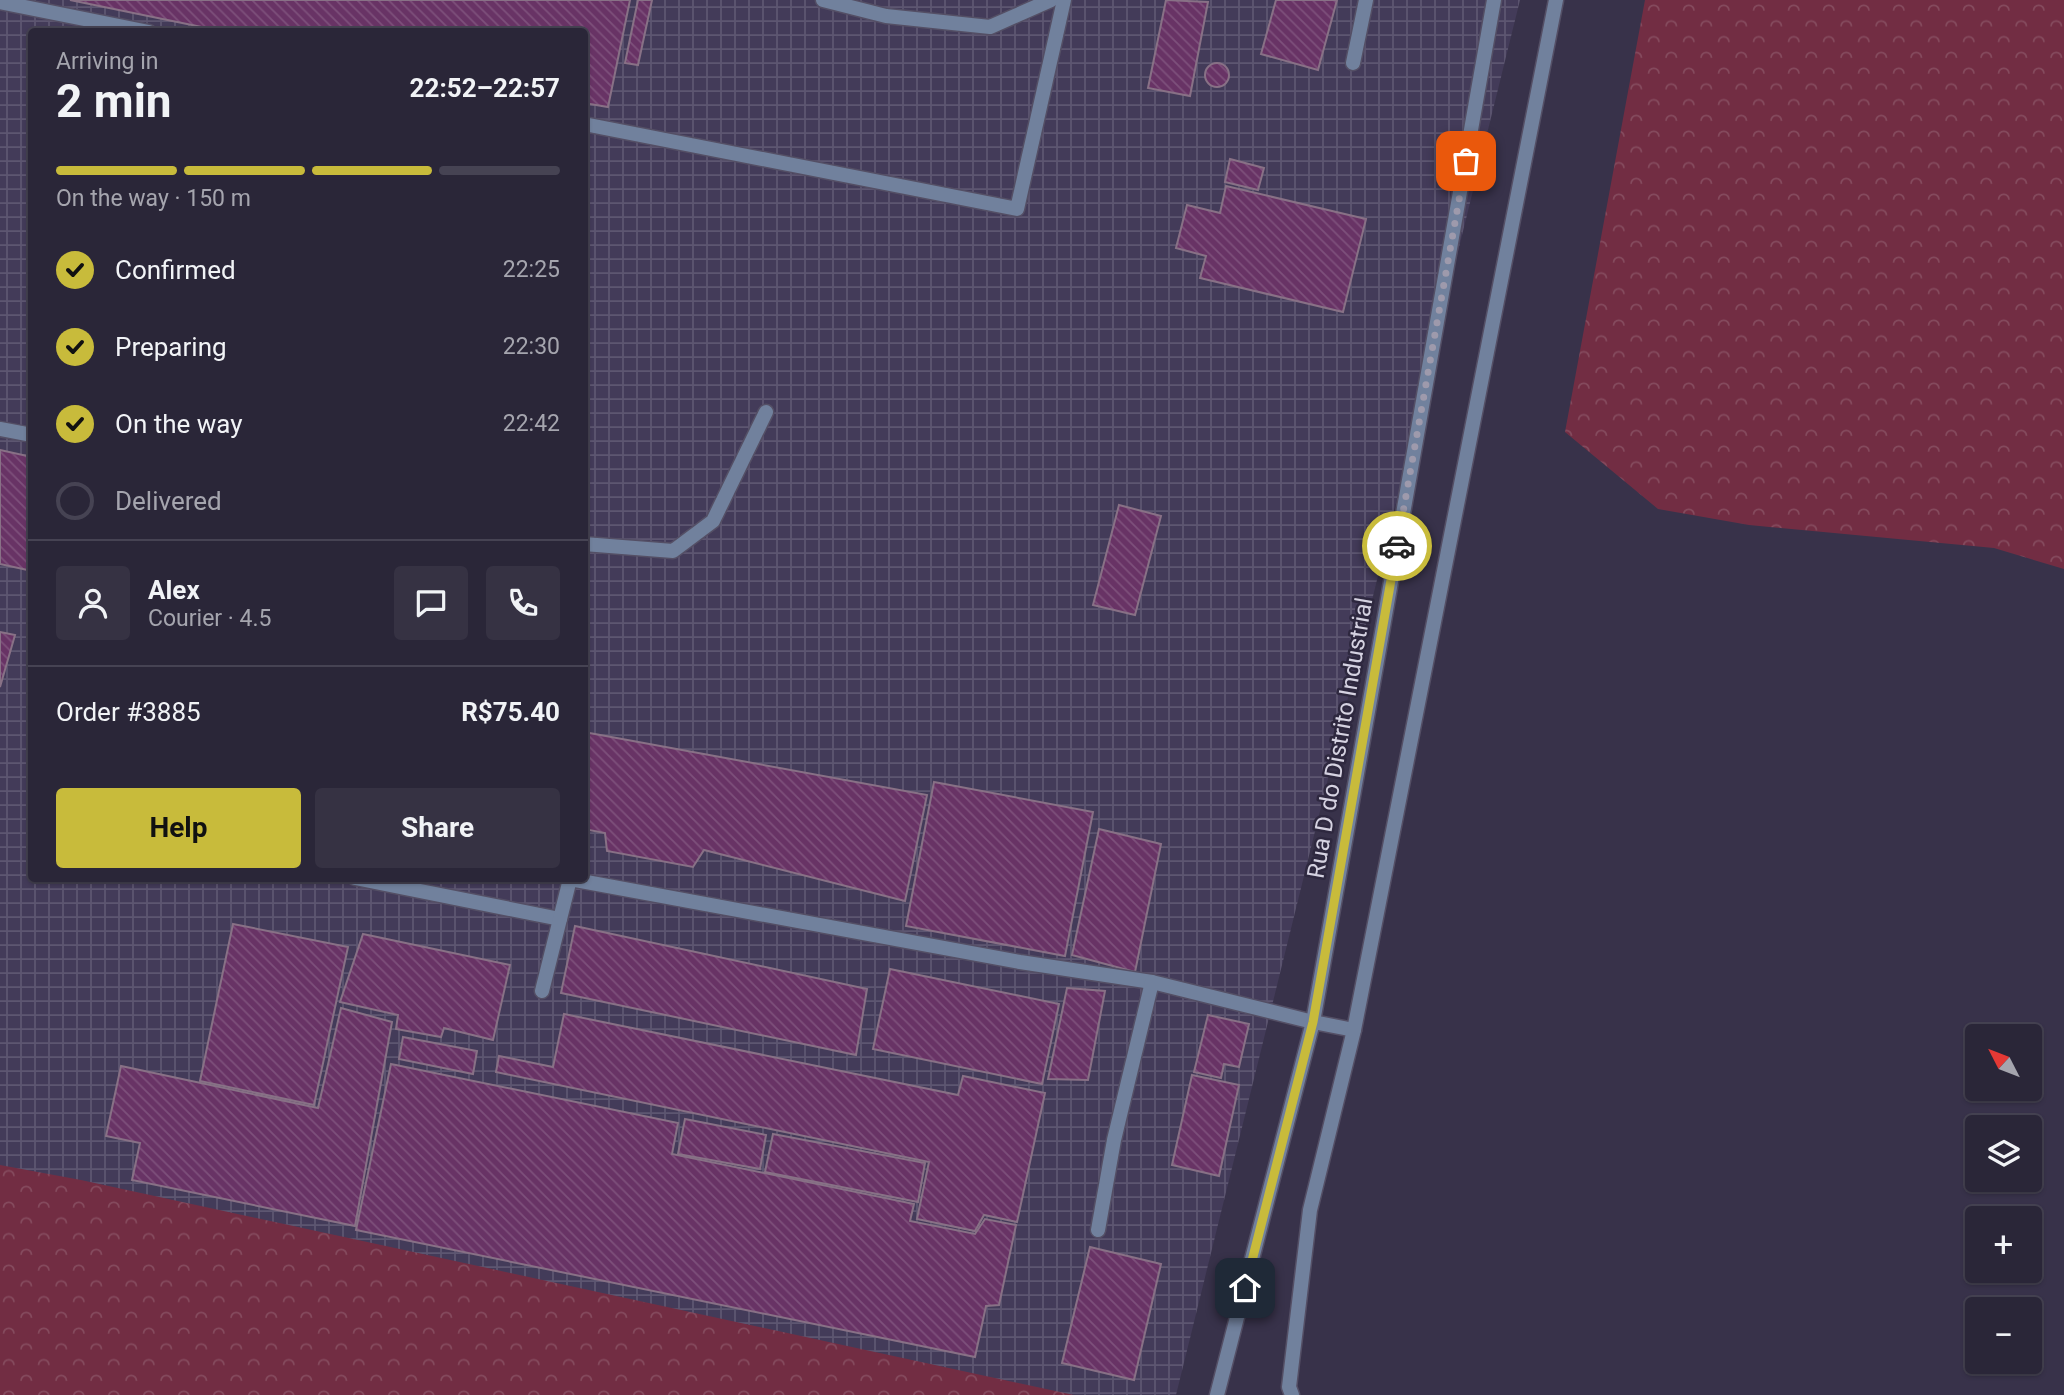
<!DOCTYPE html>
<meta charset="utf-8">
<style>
body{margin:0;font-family:Roboto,sans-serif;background:#363243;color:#f1f3f6;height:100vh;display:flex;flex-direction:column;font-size:26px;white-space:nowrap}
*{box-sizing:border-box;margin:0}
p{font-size:23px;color:#a5a5ae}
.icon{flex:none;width:38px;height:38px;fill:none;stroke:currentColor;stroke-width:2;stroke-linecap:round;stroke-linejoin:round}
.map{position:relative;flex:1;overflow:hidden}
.side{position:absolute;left:28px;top:28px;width:560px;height:854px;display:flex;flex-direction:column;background:#2a2638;border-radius:7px;box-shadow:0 2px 5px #0004,0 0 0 2px #464353}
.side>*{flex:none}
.needle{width:46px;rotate:312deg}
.tools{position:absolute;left:1965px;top:1024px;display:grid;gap:14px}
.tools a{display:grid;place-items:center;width:77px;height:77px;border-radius:7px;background:#2a2638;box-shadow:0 2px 5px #0004,0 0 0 2px #464353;font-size:35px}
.pin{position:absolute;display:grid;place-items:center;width:60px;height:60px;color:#fff;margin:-30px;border-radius:14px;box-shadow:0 4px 10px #0006}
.courier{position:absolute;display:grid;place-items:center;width:70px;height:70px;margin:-35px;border:5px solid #c8bb3b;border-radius:50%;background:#fff;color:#222;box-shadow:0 2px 9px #0007}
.summary em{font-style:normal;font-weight:700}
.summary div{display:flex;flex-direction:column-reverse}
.summary{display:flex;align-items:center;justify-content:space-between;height:119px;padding:0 28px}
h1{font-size:46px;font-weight:700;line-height:52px}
.bar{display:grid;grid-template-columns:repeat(4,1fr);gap:10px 7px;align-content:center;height:84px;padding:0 28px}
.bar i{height:9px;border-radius:5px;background:#464353}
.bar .current{background:#c8bb3b}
.bar p{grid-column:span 4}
.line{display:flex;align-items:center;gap:18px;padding:0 28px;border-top:2px solid #464353}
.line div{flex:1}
.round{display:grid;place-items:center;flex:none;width:74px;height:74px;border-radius:7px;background:#363243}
ol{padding:0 28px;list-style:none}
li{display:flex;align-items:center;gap:21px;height:77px}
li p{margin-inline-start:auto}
li .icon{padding:7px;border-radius:50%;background:#c8bb3b;color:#111;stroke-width:4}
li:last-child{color:#a5a5ae}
li i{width:38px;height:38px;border:4px solid #464353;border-radius:50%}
.cta{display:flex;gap:14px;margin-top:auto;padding:14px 28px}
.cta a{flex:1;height:80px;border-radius:7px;background:#c8bb3b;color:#111;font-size:28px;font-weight:700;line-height:80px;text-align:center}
.cta a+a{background:#363243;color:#f1f3f6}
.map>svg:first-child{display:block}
</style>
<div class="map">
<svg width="2064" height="1395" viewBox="0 0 2064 1395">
<defs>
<pattern id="industrial-grid" width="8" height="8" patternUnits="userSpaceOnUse" patternTransform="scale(1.75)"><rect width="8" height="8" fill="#433b59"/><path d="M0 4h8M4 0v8" fill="none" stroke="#5d5671"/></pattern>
<pattern id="forest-crowns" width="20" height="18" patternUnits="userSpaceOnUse" patternTransform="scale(1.75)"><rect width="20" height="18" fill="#722d43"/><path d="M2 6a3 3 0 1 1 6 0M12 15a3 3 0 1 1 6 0" fill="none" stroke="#854b5e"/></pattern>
<pattern id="building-back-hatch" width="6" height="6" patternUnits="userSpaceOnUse" patternTransform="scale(1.75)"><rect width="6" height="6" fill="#683365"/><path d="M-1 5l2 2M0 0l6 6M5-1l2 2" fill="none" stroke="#7d507b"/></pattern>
</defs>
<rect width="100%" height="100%" fill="#38324a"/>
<path fill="url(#industrial-grid)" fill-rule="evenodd" d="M0,0H1520L1176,1395H1067L0,1180ZM32,32H584V878H32Z"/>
<g fill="url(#forest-crowns)">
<polygon points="1645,0 2064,0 2064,569 1994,548 1749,525 1658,509 1565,432"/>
<polygon points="0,1165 81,1180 1074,1395 0,1395"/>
</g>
<g fill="url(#building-back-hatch)" stroke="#887186" stroke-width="2">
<polygon points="70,0 630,0 608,107 584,103 584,32 226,32"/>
<polygon points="638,0 652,0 638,65 625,63"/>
<polygon points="1166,0 1208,2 1190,96 1148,88"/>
<polygon points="1276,0 1337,0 1318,70 1261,54"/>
<circle cx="1217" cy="75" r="12"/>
<polygon points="1230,159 1264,168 1258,190 1225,182"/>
<polygon points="1226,186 1366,219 1343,312 1200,278 1206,256 1176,248 1187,205 1220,213"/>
<polygon points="0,450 32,457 32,571 0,564"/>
<polygon points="1119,505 1161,516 1135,615 1093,605"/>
<polygon points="0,632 15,635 0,687"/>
<polygon points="584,732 927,795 905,901 704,850 693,867 607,851 605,833 584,829"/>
<polygon points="934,782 1093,812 1065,956 906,926"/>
<polygon points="1099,829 1161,844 1135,972 1072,955"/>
<polygon points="233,924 348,947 314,1105 200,1081"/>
<polygon points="575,926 867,989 856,1055 561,993"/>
<polygon points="363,934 510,965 493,1040 444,1028 441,1037 396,1029 398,1015 340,1002"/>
<polygon points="890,969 1059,1004 1042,1084 873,1049"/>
<polygon points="1067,988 1105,991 1088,1080 1048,1079"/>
<polygon points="341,1008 392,1022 355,1226 132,1180 140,1143 106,1136 121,1066 318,1108"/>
<polygon points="564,1014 958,1095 963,1076 1045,1093 1017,1222 984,1215 975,1231 917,1219 929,1162 496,1072 499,1056 553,1067"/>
<polygon points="1208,1015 1249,1024 1239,1067 1224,1064 1221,1078 1194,1072"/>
<polygon points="403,1037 477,1051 473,1074 399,1059"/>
<polygon points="391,1064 678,1123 672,1154 914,1204 910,1221 975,1234 985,1219 1016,1225 999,1305 986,1306 975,1357 356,1230"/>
<polygon points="1192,1075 1239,1085 1219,1176 1172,1165"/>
<polygon points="685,1119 766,1135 760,1169 678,1154"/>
<polygon points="773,1134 925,1163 918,1202 765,1172"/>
<polygon points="1090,1247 1161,1264 1134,1380 1062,1363"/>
</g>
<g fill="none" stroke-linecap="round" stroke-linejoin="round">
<g stroke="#544f65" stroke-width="17">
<g id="lane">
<polyline points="823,0 886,16 990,27 1051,0"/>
<polyline points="0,2 149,32"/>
<polyline points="1353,63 1366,0"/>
<polyline points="584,124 1017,209 1064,0"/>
<polyline points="0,429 32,435"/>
<polyline points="584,544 673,551 713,521 766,412"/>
<polyline points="355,878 560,919"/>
<polyline points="542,991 570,879 1020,962 1152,982"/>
<polyline points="1098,1230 1114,1140 1152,982 1313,1022"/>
</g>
</g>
<g stroke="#544f65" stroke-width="17">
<g id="street">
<polyline points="1313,1022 1354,1030"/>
<polyline points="1217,1395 1313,1022 1494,0"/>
<polyline points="1292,1395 1289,1387 1310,1210 1354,1030 1556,0"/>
</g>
</g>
<use href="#lane" stroke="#71819d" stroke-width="14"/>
<use href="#street" stroke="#71819d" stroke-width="14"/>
</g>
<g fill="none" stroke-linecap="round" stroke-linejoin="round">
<polyline stroke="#9e9aac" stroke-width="7" stroke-dasharray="0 12.6" points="1397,546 1466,161"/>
<polyline stroke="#c8bb3b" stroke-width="9" points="1245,1288 1313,1022 1397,546"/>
</g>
<g text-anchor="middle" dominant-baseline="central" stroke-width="5" stroke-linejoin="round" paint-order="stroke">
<g font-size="24" fill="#d5d2e1" stroke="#2e283f">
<text transform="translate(1340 738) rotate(-80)">Rua D do Distrito Industrial</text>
</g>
</g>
</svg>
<div class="tools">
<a><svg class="needle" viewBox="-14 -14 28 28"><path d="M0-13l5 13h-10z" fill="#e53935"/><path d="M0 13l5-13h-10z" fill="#a5a5ae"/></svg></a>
<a><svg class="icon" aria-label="layers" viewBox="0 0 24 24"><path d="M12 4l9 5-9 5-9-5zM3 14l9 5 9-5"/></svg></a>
<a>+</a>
<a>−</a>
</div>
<div class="pin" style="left:1466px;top:161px;background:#ea580c"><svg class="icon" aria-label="bag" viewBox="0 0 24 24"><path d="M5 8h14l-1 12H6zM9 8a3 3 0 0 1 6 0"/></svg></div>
<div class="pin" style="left:1245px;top:1288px;background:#1f2937"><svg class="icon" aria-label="home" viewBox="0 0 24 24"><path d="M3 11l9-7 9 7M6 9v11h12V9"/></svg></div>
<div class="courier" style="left:1397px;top:546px"><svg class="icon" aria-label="car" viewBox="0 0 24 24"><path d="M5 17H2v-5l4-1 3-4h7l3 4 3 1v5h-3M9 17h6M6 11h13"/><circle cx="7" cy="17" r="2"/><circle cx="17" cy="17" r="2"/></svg></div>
<section class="side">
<div class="summary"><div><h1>2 min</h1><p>Arriving in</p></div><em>22:52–22:57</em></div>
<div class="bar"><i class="current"></i><i class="current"></i><i class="current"></i><i></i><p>On the way · 150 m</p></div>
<ol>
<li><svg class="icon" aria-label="check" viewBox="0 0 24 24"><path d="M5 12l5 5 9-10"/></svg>Confirmed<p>22:25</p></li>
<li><svg class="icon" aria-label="check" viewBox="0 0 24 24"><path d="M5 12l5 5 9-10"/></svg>Preparing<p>22:30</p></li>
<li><svg class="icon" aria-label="check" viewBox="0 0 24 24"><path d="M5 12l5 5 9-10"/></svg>On the way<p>22:42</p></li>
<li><i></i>Delivered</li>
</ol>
<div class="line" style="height:126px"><a class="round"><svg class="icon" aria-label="person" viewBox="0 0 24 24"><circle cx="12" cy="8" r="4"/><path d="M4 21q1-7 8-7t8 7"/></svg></a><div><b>Alex</b><p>Courier · 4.5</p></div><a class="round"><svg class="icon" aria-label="chat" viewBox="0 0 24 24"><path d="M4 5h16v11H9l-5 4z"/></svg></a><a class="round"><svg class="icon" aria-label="phone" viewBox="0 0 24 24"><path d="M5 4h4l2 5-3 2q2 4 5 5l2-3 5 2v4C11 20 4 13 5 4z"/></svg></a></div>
<div class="line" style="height:91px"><div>Order #3885</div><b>R$75.40</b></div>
<div class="cta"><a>Help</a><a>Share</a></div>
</section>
</div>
